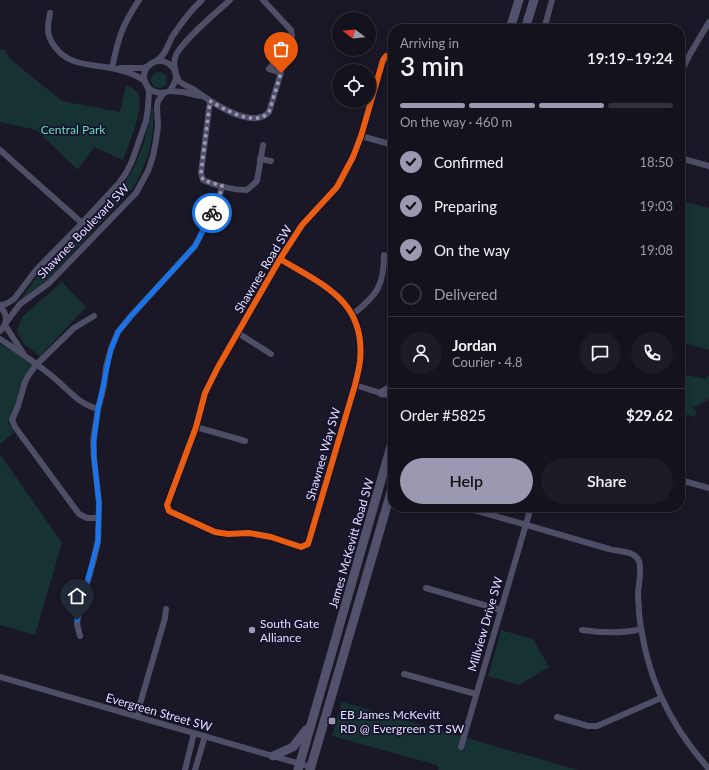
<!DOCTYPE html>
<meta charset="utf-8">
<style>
body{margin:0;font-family:Lato,sans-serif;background:#1d1b25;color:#f1f3f6;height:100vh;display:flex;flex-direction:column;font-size:15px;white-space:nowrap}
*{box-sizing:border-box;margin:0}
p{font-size:13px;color:#9d9ea3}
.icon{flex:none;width:22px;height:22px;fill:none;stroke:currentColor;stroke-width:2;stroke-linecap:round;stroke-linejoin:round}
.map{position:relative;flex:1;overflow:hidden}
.sheet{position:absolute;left:388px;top:24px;width:297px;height:488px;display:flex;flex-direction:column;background:#14121c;border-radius:16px;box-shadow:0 2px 10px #0003,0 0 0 1px #33323b}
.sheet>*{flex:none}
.needle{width:26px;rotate:286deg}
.fabs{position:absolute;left:332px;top:12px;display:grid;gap:8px}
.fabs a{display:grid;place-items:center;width:44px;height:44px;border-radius:50%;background:#14121c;box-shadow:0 2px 10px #0003,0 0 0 1px #33323b;font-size:20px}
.pin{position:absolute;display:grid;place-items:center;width:34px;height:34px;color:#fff;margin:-41px -17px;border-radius:50% 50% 50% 0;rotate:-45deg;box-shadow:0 0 4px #0007}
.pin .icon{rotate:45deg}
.courier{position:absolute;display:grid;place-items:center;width:40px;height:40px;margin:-20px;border:3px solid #1a73e8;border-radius:50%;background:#fff;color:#222;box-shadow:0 1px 5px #0007}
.summary em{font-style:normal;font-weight:600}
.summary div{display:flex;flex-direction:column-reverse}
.summary{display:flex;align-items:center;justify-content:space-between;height:68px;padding:0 12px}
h1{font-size:26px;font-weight:600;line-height:30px}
.bar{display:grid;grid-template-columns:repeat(4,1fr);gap:6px 4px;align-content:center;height:48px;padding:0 12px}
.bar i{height:5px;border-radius:3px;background:#33323b}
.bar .active{background:#9b99b2}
.bar p{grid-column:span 4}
.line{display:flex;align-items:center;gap:10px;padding:0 12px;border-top:1px solid #33323b}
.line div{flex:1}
.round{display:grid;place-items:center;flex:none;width:42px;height:42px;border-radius:21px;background:#1d1b25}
ol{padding:0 12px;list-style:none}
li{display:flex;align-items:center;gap:12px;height:44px}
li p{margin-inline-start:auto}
li .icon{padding:4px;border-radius:50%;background:#9b99b2;color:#111;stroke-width:4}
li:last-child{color:#9d9ea3}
li i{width:22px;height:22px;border:2px solid #33323b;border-radius:50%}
.action{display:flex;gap:8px;margin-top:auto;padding:8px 12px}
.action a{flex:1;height:46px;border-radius:24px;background:#9b99b2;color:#111;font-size:16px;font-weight:600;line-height:46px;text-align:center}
.action a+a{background:#1d1b25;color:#f1f3f6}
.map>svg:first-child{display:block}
</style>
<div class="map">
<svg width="709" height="770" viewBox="0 0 709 770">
<rect width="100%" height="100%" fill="#1a1826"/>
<g fill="#163232">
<path d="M0,49L5,50L10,59L62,101L120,112L126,85C131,87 136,90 138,94C145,109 128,145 123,160L94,147L78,170L36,130L0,122Z"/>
<circle cx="159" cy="80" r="8"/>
<path d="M152,108H153C155,137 148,163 133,188L47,280L23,298H22L39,273L125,183C139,161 148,133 152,108Z"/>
<polygon points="680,200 709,208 709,350 680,342"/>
<polygon points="62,282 86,307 40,356 23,343 17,331 22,317"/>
<polygon points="0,344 34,363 8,422 14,433 0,444"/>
<polygon points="680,355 686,375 705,379 706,376 709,377 709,399 696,407 693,406 693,408 696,411 695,417 680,413"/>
<polygon points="0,454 62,543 35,635 0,625"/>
<polygon points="501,630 533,639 549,667 519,685 488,676"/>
<polygon points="342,702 578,770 438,770 439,768 437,765 332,736"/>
</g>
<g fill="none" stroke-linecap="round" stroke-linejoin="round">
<g stroke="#4f4e67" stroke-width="6">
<path d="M50,13C49,18 48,23 48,28C48,35 51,42 55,47C69,66 90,64 111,68C122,70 135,74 145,81"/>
<polyline points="544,29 552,0"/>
<path d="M157,60C166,56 168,42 174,34C182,22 191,10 202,0"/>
<path d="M112,68C118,39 122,25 139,0"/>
<polyline points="120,68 143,68 148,66"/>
<path d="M175,71C170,63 164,59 154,62C134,72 146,100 170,91C172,87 176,82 176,77C176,69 172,63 176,55C183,40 216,13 230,0"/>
<path d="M175,72C176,75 178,79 179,81C182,84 189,87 193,89C208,100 252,131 269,112L292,36L291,30L263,0"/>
<polyline points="281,73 269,69 288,46"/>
<polyline points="680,74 690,54 709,22"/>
<polyline points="170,91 183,92 200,96"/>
<path d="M210,101L201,173L203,180C217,186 232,190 247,190L257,181L263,145"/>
<polyline points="361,136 393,145"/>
<polyline points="0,150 82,223"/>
<polyline points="680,158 709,166"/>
<polyline points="260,159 271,161"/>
<path d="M280,259C323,285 366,301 360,361C359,369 357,377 355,385L308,544L301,547L271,537L249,533L228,534L215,532L169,511L167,505L196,427L205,393L218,367L280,259L302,225L337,187L353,157L361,136L383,60L386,56L393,58"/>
<polyline points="0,305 6,304 14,299 36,270 82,223 119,183 126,173 132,161 146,121 148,108 149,91 146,83"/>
<path d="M0,307C8,314 8,324 0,331"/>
<path d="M353,314C377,295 384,286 384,255"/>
<polyline points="94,316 74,328 36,365 28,376 25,382 18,406 12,420 15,427 79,514 87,518 98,518"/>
<polyline points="5,324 20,304 49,283 136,193 148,171 153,156 156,141 158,126 157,107 158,101 163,94"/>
<polyline points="5,325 23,353"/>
<polyline points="238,333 271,354"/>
<path d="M0,339C18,351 36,363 53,377C68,389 78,404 98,409L104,386L106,367L111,349L118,332L131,316L195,246L219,199L222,186"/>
<polyline points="355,385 393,397"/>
<polyline points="196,427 245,441"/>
<polyline points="680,480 709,488"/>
<path d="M464,507L609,549C618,552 634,550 639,561C642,570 639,582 638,592C638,599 639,606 639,613C646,675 668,723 709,769"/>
<polyline points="426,588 501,610"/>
<path d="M582,630C603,633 621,634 641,629"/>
<polyline points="80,636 77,624 79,612 94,559 98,541 99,503 94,458 93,441 98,409"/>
<polyline points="404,674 476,694"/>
<polyline points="0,677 311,767"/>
<polyline points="138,717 140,704 165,618 166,609"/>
<polyline points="557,717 588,726 597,726 661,698"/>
<polyline points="461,747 531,507"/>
<polyline points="185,770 194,733"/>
<polyline points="195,770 205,736"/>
</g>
<g stroke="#52526c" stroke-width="9">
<polyline points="510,29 519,0"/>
<polyline points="525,29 534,0"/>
<polyline points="382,393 393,387"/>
<polyline points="273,756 293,747 306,730"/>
<polyline points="298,770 393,439"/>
<polyline points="310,770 393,485"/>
</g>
<g stroke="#16122c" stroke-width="8">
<path id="cycleway" d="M280,259C323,285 366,301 360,361C359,369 357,377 355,385L308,544L301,547L271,537L249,533L228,534L215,532L169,511L167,505L196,427L205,393L218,367L280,259L302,225L337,187L353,157L361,136L383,60L386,56L393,58"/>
</g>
<use href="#cycleway" stroke="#e95d12" stroke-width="6"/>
</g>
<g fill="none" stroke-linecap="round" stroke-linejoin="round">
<path stroke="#9b99b2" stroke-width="4" stroke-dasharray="0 7.2" d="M212,213L219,198L222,186L203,180L201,173L210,101C224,109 255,128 269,112L281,73"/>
<polyline stroke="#1a73e8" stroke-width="5" points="77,620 98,541 99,503 94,458 94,441 98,409 111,349 118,332 131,316 195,246 212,213"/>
</g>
<g fill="#9b99b2" stroke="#16122c" stroke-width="1.5">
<circle cx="252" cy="630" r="4"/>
<rect x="328" y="717" width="8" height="8" rx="2"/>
</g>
<g text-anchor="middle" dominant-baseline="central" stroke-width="3.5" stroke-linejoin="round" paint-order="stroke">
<g font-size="12" fill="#6adebf" stroke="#16122c">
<text x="73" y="129">Central Park</text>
</g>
<g font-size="12" fill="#e1defe" stroke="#16122c">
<text transform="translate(83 231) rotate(-46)">Shawnee Boulevard SW</text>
<text transform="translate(263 269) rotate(-59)">Shawnee Road SW</text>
<text transform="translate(323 454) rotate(-74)">Shawnee Way SW</text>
<text transform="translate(351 543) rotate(-74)">James McKevitt Road SW</text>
<text transform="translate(485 624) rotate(-74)">Millview Drive SW</text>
<text transform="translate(159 712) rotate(16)">Evergreen Street SW</text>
</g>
<g font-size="12" fill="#e1defe" stroke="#16122c" text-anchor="start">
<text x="260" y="623">South Gate<tspan x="260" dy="14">Alliance</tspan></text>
<text x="340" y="714">EB James McKevitt<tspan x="340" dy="14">RD @ Evergreen ST SW</tspan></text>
</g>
</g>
</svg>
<div class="fabs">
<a><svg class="needle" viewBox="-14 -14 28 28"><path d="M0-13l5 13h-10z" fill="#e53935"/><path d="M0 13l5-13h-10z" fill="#9d9ea3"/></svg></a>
<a><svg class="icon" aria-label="locate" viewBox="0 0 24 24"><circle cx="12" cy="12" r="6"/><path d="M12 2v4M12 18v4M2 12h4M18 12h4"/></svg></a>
</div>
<div class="pin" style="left:281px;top:73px;background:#ea580c"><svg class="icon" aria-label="bag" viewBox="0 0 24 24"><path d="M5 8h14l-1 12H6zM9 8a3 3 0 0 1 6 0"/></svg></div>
<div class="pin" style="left:77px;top:620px;background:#1f2937"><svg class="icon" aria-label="home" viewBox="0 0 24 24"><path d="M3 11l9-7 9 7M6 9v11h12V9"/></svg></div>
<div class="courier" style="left:212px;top:213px"><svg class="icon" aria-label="bike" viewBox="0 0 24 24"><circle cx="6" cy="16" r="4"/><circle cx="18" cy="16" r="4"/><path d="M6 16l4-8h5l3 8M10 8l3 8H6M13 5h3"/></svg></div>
<section class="sheet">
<div class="summary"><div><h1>3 min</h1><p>Arriving in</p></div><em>19:19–19:24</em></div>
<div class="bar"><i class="active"></i><i class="active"></i><i class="active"></i><i></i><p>On the way · 460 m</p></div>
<ol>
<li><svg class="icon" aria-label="check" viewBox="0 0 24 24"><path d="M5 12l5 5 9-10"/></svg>Confirmed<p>18:50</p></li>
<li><svg class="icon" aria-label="check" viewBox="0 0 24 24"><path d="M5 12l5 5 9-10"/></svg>Preparing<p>19:03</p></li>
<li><svg class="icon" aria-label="check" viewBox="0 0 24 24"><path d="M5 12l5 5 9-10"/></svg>On the way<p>19:08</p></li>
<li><i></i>Delivered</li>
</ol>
<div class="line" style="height:72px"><a class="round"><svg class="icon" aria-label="person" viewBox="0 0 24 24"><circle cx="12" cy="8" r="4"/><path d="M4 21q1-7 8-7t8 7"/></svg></a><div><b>Jordan</b><p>Courier · 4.8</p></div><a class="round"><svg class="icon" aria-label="chat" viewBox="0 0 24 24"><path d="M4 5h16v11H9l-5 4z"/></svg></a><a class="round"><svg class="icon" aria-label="phone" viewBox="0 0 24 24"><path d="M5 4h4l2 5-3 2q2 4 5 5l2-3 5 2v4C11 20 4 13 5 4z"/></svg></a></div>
<div class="line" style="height:52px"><div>Order #5825</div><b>$29.62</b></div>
<div class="action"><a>Help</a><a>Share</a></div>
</section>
</div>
